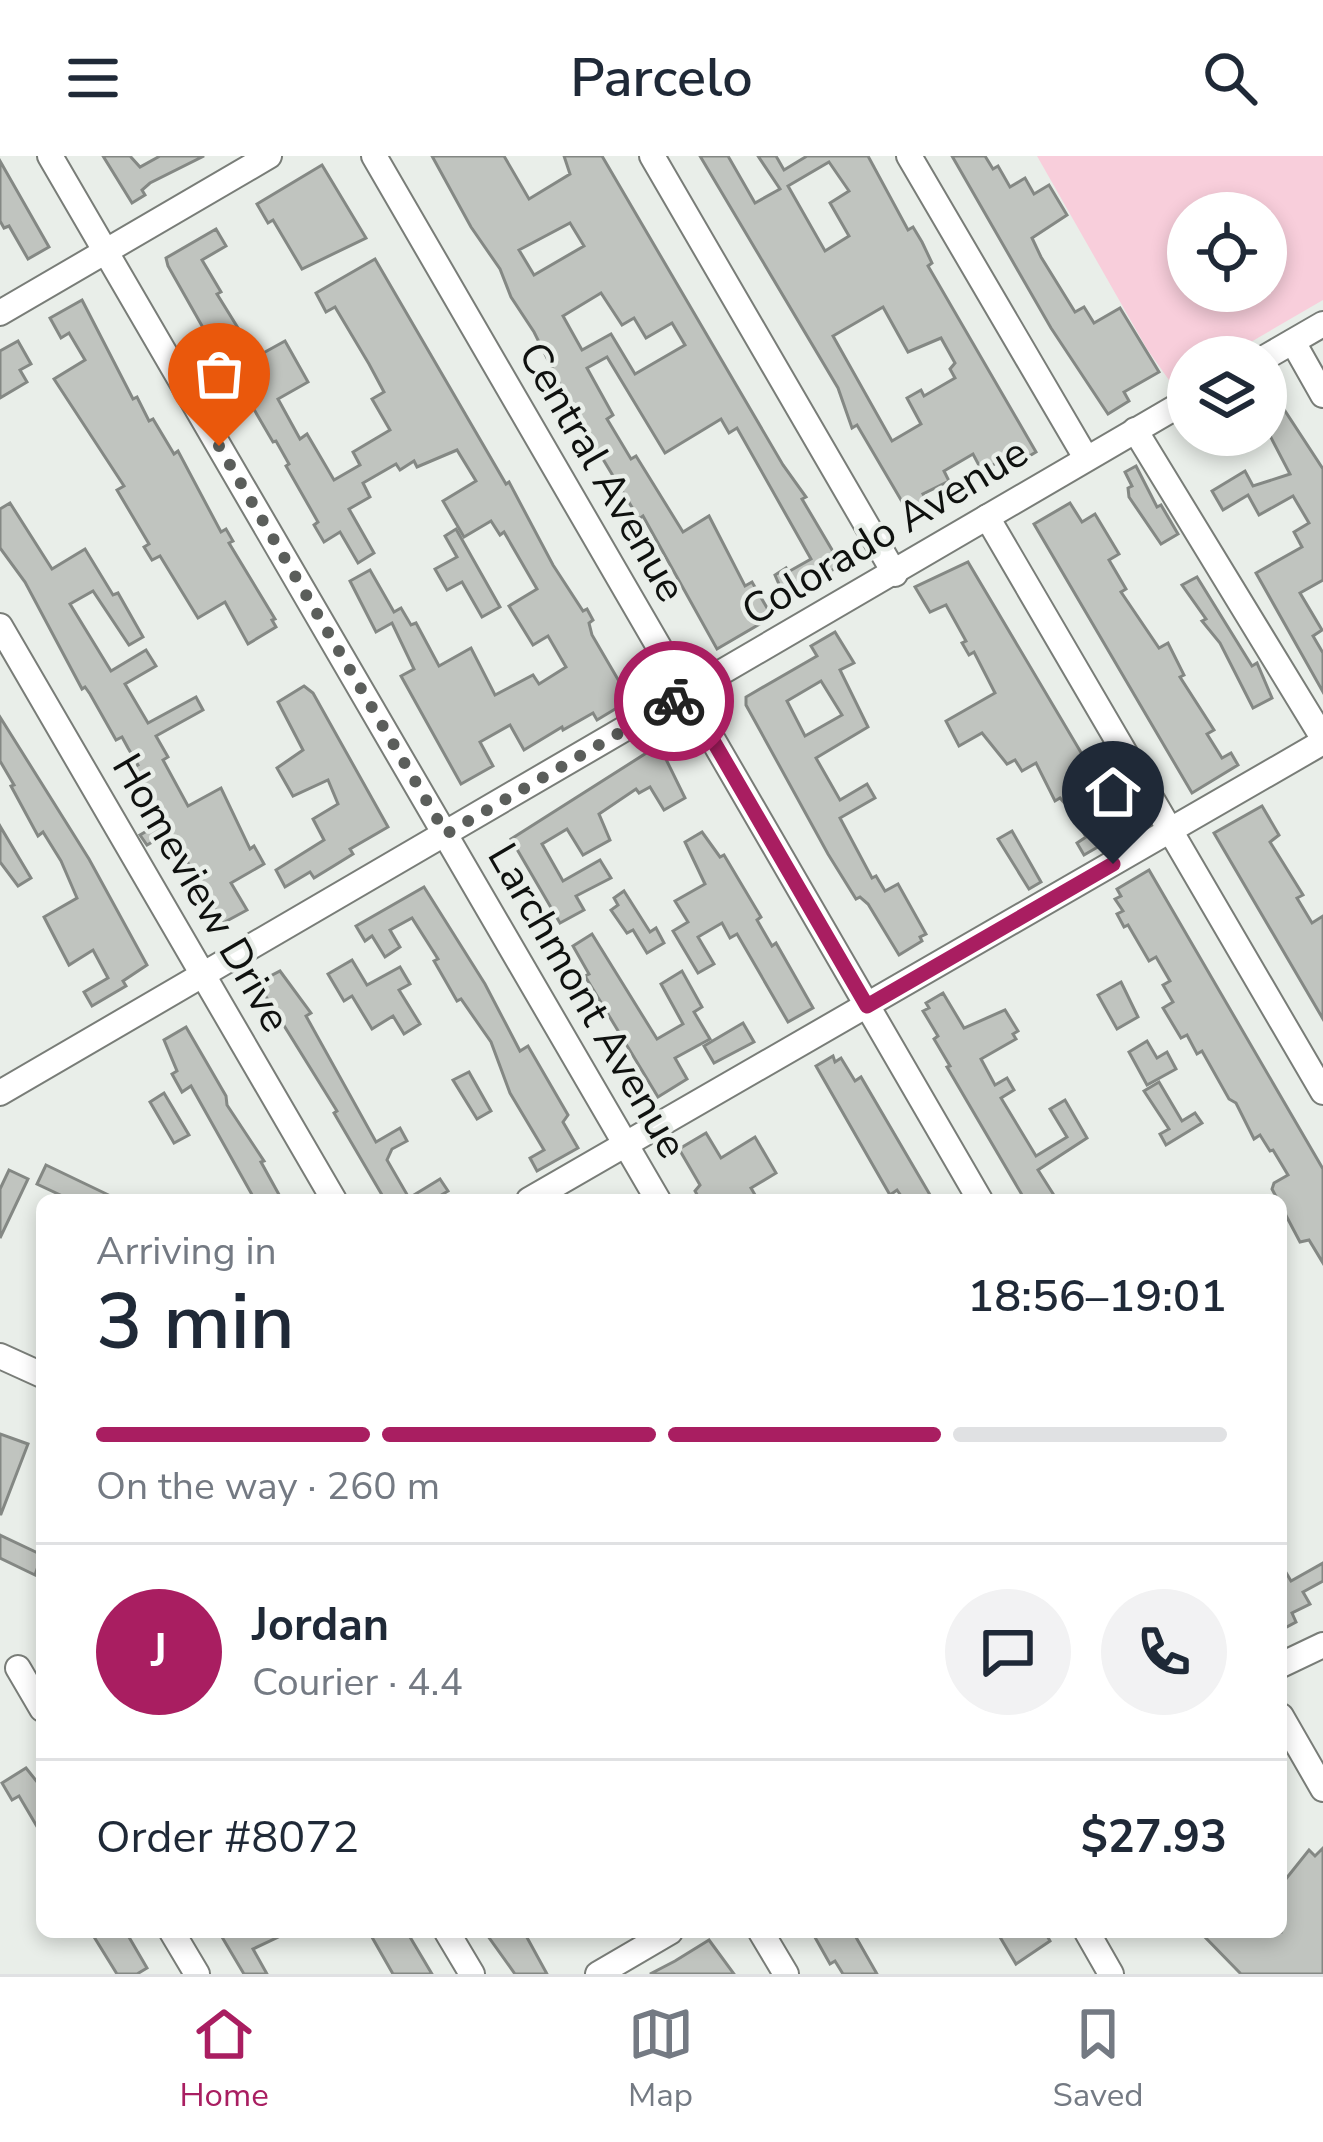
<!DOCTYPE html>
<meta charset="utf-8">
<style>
body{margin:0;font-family:"Nunito Sans",sans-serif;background:#f2f2f3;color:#1f2937;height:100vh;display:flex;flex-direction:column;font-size:45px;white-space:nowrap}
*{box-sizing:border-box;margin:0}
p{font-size:39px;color:#747a83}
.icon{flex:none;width:66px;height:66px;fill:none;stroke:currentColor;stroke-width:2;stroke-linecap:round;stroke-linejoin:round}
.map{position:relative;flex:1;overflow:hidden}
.side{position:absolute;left:36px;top:1038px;width:1251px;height:744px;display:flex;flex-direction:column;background:#fff;border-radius:18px;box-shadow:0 6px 18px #0003}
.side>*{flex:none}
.tools{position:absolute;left:1167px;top:36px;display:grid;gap:24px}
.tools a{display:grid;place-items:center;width:120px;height:120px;border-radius:50%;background:#fff;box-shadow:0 6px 18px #0003;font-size:60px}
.pin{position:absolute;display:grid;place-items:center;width:102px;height:102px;color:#fff;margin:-123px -51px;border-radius:50% 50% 50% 0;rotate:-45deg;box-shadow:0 0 12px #0007}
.pin .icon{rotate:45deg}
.courier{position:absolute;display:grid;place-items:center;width:120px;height:120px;margin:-60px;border:9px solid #a91e61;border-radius:50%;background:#fff;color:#222;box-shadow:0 3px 15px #0007}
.head em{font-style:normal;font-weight:600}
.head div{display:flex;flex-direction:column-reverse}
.head{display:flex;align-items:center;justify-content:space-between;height:204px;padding:0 60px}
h1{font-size:78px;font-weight:600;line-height:90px}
.bar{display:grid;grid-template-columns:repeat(4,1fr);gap:18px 12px;align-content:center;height:144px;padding:0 60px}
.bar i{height:15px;border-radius:9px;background:#e0e1e3}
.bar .on{background:#a91e61}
.bar p{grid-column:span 4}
.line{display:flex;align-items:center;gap:30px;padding:0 60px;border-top:3px solid #e0e1e3}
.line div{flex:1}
.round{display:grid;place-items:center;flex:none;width:126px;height:126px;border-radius:63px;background:#f2f2f3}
header{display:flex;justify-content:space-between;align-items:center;height:156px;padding:0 60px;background:#fff;font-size:54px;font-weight:600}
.dock{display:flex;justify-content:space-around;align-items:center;height:168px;border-top:3px solid #e0e1e3;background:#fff;font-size:33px;color:#747a83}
.dock a{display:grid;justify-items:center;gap:6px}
.dock .on{color:#a91e61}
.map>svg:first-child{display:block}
</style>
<header><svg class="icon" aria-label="menu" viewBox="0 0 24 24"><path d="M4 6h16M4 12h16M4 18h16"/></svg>Parcelo<svg class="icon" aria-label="search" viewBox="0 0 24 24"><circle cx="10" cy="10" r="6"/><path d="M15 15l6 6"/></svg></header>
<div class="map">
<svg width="1323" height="1818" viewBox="0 0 1323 1818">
<rect width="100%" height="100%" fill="#e9eee9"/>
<path fill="#f8cedb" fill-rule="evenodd" d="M1037,0H1323V144L1225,201H1188V227L1176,234L1147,193ZM1188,57H1266V135H1188Z"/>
<g fill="#c0c4bf" stroke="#848884" stroke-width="3" fill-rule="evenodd">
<polygon points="103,0 130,0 140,11 160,0 204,0 150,27 142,34 145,39 132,47"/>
<path d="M432,0H504L529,43L570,18L564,0H602L783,309L806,341L802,343L841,409L817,423L813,417L782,435L775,419L786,412L788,416L811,403L737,272L729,277L721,263L665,297L607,201L587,212L613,259L607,263L631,303L636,300L683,376L709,360L745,430L752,426L770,457V462L717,493L643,360L639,363L571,250L534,176L511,141L500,113L471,71ZM570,67L584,90L534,119L519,94ZM601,137L622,169L634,162L646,182L672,167L685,189L635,218L611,178L582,194L563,160Z"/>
<path d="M700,0H728L755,47L780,33L758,0H776L784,14L807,0H868L908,74L913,71L922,86L932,107L928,110L1036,296L1016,308L1011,299L982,315L973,298L944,315L949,325L923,338L932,355L914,366L857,269L852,272L838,232ZM829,6L849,35L830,47L849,80L825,95L788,30ZM883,151L908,196L941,182L955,207L950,213L955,222L924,240L921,234L907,242L921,268L892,285L833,180Z"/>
<polygon points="952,0 985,0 993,13 998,10 1010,31 1025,22 1034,38 1049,29 1067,59 1032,82 1041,101 1075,156 1084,151 1094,167 1120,152 1159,216 1124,236 1129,245 1108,258 1051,172"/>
<polygon points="0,5 49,91 28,103 9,70 4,72 0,65"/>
<polygon points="322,9 366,82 302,113 273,64 268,67 257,48"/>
<polygon points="216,73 226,90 202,104 221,136 217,138 256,201 285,185 308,226 278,243 300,283 307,278 334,324 360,309 353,296 390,274 372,243 384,236 369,208 335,151 326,156 316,137 375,103 506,328 509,326 553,409 583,455 587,453 593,464 589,467 592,479 630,544 597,564 593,557 563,574 562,571 524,594 510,569 480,586 493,610 461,628 401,520 414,513 392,467 376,476 350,425 370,414 394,456 401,452 411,469 416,467 439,510 471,492 495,539 533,519 539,528 566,511 548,480 533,489 509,450 537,433 504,376 500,379 491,365 464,381 443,345 476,325 457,294 417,311 414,305 400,314 396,308 363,327 370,341 349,353 374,397 358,407 340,376 324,386 314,369 318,366 286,310 289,308 276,285 273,286 238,226 235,228 168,110 166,102"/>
<polygon points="82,144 133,243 137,241 149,265 153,263 174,298 178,295 221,376 226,373 233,385 229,387 275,463 272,464 276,471 248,488 225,446 198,462 160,400 152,404 144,391 149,388 117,334 124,330 54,223 85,204 69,177 61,182 50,162"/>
<polygon points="18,185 31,208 20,214 27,226 0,242 0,195"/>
<polygon points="1266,226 1323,313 1323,424 1300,437 1322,474 1313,480 1323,497 1323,536 1256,417 1302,391 1294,376 1309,367 1293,340 1259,359 1248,339 1223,354 1212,335 1245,315 1253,330 1290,318 1266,272"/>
<polygon points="1136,310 1157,351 1161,349 1178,378 1161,388 1129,341 1128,332 1132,330 1125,316"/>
<polygon points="10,347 52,413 85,393 113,439 118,437 143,481 129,489 93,435 70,448 111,515 146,494 156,510 125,528 148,567 196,541 203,554 156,580 168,601 163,604 188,650 221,632 250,693 254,690 264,708 231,727 247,754 223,767 170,676 147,689 140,679 164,665 133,612 138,609 128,592 122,581 116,584 90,538 85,531 82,533 25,426 0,392 0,353"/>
<polygon points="1070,347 1082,366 1095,358 1119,398 1109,404 1126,433 1121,436 1159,492 1168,487 1184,519 1180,521 1214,574 1207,578 1222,602 1231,597 1238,609 1192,637 1034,368"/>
<polygon points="456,373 500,451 482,461 462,426 447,434 435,413 457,401 445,380"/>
<polygon points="968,406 1127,674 1084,699 1077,687 1086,681 1069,652 1060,642 1055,645 1036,607 1022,615 1015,604 1007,608 982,577 959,590 946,565 995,537 974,496 969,499 962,487 966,485 946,449 930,456 915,431"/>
<polygon points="1197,421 1252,510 1257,507 1272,542 1253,552 1220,487 1202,465 1206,463 1182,429"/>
<path d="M835,476L854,507L840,514L868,571L816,602L840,644L867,628L875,642L840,662L872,722L876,720L885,735L898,728L926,778L920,781L922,785L899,799L868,748L860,741L856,743L828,698L746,549V541L817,500L811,490ZM821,525L842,559L805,580L787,545Z"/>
<polygon points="304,530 313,537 388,671 350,693 353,698 332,711 314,722 310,716 285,731 276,714 324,684 313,663 338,648 328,624 293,640 277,612 303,594 278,546"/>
<polygon points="0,561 89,703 147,809 123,825 126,830 92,850 84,836 108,822 93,794 69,809 44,761 77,742 61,705 43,676 38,680 11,630 14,629 0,605"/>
<polygon points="659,589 685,642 664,654 650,631 639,637 636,633 599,658 610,684 583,699 567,673 542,688 563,725 600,704 611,722 576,740 584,754 560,767 511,683"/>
<polygon points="1262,650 1279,679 1270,686 1303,739 1297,742 1312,767 1323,760 1323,863 1214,677"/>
<polygon points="0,670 31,722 18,730 0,706"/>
<polygon points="1012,675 1041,726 1029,733 998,683"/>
<polygon points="702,676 720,701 724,699 761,761 757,764 772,790 776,787 813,852 788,866 737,778 730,782 722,767 698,781 714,808 698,817 673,775 688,766 675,745 705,728 685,686"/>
<polygon points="1149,714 1323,1013 1323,1107 1309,1084 1300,1086 1272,1033 1274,1027 1288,1019 1273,994 1270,995 1260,979 1254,983 1236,947 1229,943 1202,895 1197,898 1187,879 1181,882 1163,852 1173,846 1163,829 1170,825 1156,801 1149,805 1128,769 1124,771 1117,758 1123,755 1115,743 1121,740 1117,733"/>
<polygon points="424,731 485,828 520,895 528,890 568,959 563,966 578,992 537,1015 530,1002 544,994 510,937 491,886 461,843 457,845 434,805 438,803 412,762 390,774 400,791 385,801 372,780 365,785 356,770"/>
<polygon points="624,735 650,776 656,772 664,787 647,797 633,774 627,777 611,754 618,749 614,742"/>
<polygon points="592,778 657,883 683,868 661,828 682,815 702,851 694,856 710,883 675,902 687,923 658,941 585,820 589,818 573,790"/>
<polygon points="352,804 367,829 400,811 410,828 399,834 420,868 404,878 393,860 372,873 352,840 344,845 328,818"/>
<polygon points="280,815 311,857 306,860 376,986 400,972 407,985 392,993 387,1004 409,1042 440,1023 448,1035 433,1044 385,1044 334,957 337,955 260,831 265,828 263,824"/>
<polygon points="1121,826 1138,861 1117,873 1098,839"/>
<polygon points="943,837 964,872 1005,854 1018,875 1013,878 1016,883 981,903 995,929 1007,922 1014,934 1001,942 1036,1000 1067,981 1050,953 1065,944 1087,982 1038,1014 1057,1044 1025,1044 947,911 950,910 934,883 938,880 923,855 929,852 926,847"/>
<polygon points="743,867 754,886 714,907 704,890"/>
<polygon points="186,871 226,940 227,949 264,1005 261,1006 282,1044 255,1044 191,930 182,936 172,918 177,915 164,884"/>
<polygon points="1147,885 1157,902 1167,896 1176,913 1147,929 1129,896"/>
<polygon points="833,900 835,906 841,902 855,925 861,921 933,1044 904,1044 897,1034 890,1039 816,910"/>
<polygon points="469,916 491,955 477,963 453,924"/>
<polygon points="1159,926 1182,965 1195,957 1202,967 1166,989 1160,978 1169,973 1144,935"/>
<polygon points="164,937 189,979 174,987 150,946"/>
<polygon points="706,977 721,1002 755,981 776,1017 751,1032 758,1044 700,1044 695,1035 700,1029 679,993"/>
<polygon points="46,1009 119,1044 71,1044 37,1028"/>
<polygon points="9,1014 28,1023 0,1082 0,1033"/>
<polygon points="0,1278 28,1288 1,1358 0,1358"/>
<polygon points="0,1379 42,1399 35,1419 0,1402"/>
<polygon points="1323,1407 1323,1425 1303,1436 1310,1448 1292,1457 1296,1466 1281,1474 1281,1408 1291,1425"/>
<polygon points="26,1612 42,1632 42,1679 19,1640 12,1644 2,1627"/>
<polygon points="1323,1692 1323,1818 1241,1818 1200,1776 1281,1776 1281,1729 1309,1694 1315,1700"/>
<polygon points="91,1776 126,1776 147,1812 137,1818 117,1818"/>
<polygon points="219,1776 289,1776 253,1793 267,1818 244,1818"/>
<polygon points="369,1776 407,1776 432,1818 393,1818"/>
<polygon points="485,1776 524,1776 547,1818 515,1818"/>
<polygon points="812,1776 853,1776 877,1818 843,1818 835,1805 830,1808"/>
<polygon points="997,1776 1045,1776 1050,1785 1016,1808"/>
<polygon points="709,1784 734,1818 650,1818 675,1805"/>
</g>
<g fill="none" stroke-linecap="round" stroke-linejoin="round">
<g stroke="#797d78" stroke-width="28">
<g id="minor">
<polyline points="50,0 658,1044"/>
<polyline points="374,0 980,1044"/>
<polyline points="652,0 895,418"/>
<polyline points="909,0 1086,302"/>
<polyline points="0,157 269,0"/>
<polyline points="1293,186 1323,239"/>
<polyline points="1266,201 1323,168"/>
<polyline points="1135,274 1323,582"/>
<polyline points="987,361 1323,936"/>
<polyline points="0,470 334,1044"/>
<polyline points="0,937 1188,244"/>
<polyline points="529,1044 1323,586"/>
<polyline points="0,1200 42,1219"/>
<polyline points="1281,1509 1323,1489"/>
<polyline points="18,1512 42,1553"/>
<polyline points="1281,1560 1323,1633"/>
<polyline points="172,1776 197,1818"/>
<polyline points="447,1776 472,1818"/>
<polyline points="761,1776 786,1818"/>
<polyline points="1087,1776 1111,1818"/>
<polyline points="598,1818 670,1776"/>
</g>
</g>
<use href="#minor" stroke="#fff" stroke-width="24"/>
</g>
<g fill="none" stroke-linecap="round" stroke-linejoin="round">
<polyline stroke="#5b5e5b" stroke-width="12" stroke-dasharray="0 21.6" points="219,290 446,678 674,545"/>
<polyline stroke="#a91e61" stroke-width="15" points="674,545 686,538 867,850 1113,708"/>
</g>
<g text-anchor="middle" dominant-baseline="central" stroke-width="9" stroke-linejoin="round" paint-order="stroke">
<g font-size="42" fill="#0f110f" stroke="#e9eee9">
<text transform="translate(602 316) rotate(60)">Central Avenue</text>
<text transform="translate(885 376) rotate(-31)">Colorado Avenue</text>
<text transform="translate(201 737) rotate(60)">Homeview Drive</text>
<text transform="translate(587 845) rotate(60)">Larchmont Avenue</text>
</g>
</g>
</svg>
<div class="tools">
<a><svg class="icon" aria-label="locate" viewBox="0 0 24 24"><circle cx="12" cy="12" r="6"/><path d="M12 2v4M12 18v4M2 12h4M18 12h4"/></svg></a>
<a><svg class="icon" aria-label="layers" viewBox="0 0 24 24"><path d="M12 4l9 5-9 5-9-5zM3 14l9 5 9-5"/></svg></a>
</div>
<div class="pin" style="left:219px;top:290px;background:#ea580c"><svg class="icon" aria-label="bag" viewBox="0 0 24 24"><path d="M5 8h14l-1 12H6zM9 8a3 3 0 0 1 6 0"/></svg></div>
<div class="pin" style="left:1113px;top:708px;background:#1f2937"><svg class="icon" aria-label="home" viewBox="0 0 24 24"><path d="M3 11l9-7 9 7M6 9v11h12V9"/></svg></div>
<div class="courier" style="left:674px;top:545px"><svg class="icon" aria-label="bike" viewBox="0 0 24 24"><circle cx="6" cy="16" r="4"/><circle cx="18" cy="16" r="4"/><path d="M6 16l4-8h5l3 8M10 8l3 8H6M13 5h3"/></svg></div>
<section class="side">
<div class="head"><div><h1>3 min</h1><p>Arriving in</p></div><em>18:56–19:01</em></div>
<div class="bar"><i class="on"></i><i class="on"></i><i class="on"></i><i></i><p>On the way · 260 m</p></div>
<div class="line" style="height:216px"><b class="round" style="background:#a91e61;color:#fff">J</b><div><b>Jordan</b><p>Courier · 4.4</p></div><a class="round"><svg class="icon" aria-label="chat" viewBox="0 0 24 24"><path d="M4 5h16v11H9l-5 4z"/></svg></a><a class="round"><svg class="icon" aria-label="phone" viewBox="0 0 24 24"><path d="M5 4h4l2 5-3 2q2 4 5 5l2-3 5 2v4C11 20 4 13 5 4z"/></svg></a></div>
<div class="line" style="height:156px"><div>Order #8072</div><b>$27.93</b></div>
</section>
</div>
<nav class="dock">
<a class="on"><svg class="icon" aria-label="home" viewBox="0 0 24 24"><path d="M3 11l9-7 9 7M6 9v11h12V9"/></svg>Home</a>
<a><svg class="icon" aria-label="map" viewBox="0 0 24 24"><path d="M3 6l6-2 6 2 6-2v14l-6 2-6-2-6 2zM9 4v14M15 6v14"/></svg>Map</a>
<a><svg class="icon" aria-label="saved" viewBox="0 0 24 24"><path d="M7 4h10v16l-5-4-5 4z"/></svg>Saved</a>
</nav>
